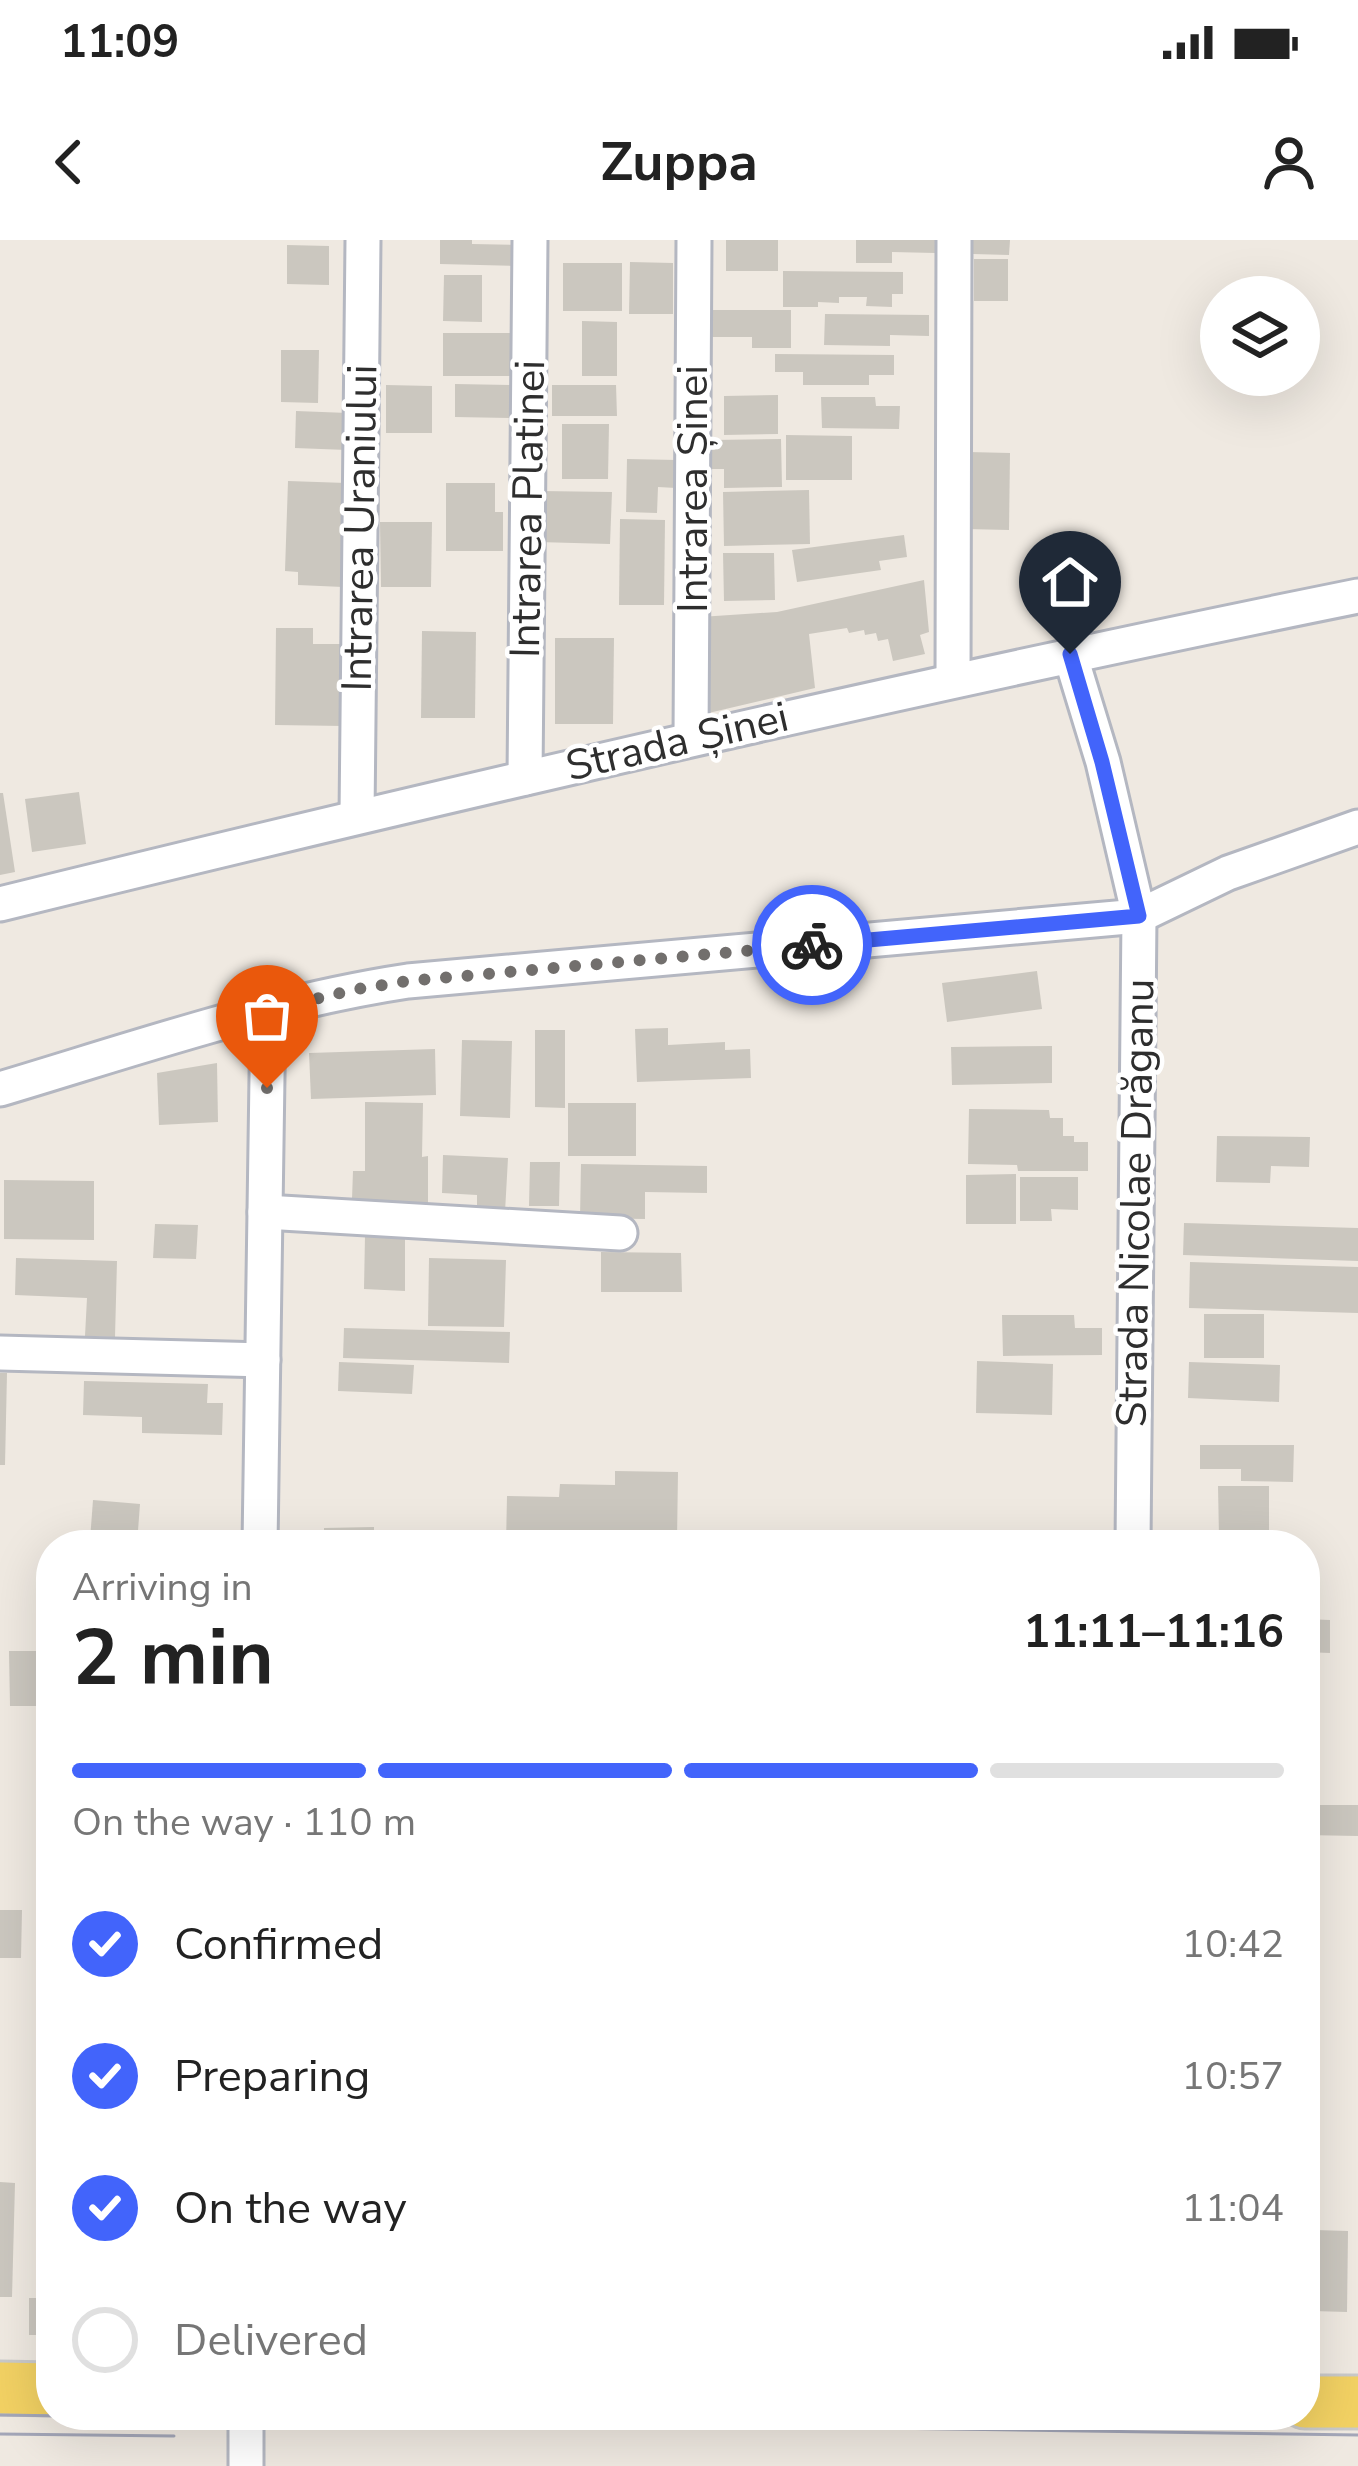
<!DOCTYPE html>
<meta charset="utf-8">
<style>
body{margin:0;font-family:"Nunito Sans",sans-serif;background:#f2f2f2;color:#222;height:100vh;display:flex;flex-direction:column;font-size:45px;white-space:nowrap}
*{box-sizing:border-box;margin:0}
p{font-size:39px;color:#767676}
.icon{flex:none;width:66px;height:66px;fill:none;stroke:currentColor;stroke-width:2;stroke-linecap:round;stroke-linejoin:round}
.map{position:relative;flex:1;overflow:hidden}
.panel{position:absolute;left:36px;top:1290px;width:1284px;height:900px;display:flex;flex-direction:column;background:#fff;border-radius:48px;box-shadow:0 12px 48px #0002}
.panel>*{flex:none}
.buttons{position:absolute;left:1200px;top:36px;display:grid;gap:24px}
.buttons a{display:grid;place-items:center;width:120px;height:120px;border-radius:50%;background:#fff;box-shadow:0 12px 48px #0002;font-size:60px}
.pin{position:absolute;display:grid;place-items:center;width:102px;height:102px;color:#fff;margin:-123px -51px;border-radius:50% 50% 50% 0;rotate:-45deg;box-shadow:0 0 12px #0007}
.pin .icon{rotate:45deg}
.courier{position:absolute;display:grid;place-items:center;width:120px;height:120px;margin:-60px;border:9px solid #4264fb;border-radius:50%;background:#fff;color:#222;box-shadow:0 3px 15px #0007}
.summary em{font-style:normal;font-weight:700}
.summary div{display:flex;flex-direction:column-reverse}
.summary{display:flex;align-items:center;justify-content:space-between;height:204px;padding:0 36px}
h1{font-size:78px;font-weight:700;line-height:90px}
.bar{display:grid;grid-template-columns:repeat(4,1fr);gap:18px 12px;align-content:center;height:144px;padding:0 36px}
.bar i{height:15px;border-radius:9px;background:#e0e0e0}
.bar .current{background:#4264fb}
.bar p{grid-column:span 4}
ol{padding:0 36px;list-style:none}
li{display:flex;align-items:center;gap:36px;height:132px}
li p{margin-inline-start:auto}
li .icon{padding:12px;border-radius:50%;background:#4264fb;color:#fff;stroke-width:4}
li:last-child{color:#767676}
li i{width:66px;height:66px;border:6px solid #e0e0e0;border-radius:50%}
.status{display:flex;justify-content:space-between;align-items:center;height:84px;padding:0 60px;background:#fff;direction:ltr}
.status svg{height:33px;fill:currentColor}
header{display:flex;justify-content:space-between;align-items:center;height:156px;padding:0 36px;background:#fff;font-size:54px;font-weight:700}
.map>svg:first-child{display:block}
</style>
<div class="status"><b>11:09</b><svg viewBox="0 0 49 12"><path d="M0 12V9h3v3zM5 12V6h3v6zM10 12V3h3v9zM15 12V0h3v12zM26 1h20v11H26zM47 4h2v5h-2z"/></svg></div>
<header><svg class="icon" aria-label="back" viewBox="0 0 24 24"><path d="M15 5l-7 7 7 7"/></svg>Zuppa<svg class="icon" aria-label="person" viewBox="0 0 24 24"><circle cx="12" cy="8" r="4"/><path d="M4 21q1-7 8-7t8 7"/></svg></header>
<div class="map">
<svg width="1358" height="2226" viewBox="0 0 1358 2226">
<rect width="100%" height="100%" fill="#efe9e1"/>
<g fill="#cbc7bf">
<polygon points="440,0 472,0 472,4 523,5 522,26 440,24"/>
<rect x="726" y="0" width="52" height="31"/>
<polygon points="856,0 935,0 935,13 892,12 892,23 856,23"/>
<polygon points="973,0 1010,0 1009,15 973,14"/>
<polygon points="287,5 329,6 329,45 287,44"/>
<rect x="974" y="19" width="34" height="42"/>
<polygon points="630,22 673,23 673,74 629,74"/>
<rect x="563" y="23" width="59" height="48"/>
<polygon points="783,31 903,32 903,54 892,54 892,67 866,66 867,57 839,57 839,63 818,62 818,67 783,67"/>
<polygon points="444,35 482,35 482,82 443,81"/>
<polygon points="706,70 791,70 791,108 752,108 752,97 706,97"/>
<polygon points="825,74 929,75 929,96 890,95 890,106 824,105"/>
<polygon points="582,81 617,82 617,136 582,136"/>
<rect x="443" y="93" width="69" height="43"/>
<polygon points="281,110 319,110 318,163 281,162"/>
<polygon points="775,114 894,115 894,135 869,135 869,145 803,145 803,132 775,132"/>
<polygon points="455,144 516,145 516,178 455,177"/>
<polygon points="386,145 432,146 432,193 386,193"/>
<polygon points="552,145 616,145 617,176 552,176"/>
<polygon points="778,155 778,194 724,195 724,156"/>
<polygon points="821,157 875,157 876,166 900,166 899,189 822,188"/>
<polygon points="296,171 348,173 347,210 295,208"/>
<polygon points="562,184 609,184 608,239 562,239"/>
<polygon points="786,195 852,196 852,240 786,240"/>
<polygon points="781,199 782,247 724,248 724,229 712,229 712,200"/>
<polygon points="968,212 1010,213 1009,290 966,289"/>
<polygon points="627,219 677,220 676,248 658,247 657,273 626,272"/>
<polygon points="288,241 346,243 343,347 298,345 298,332 285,331"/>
<polygon points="446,243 495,243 495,272 503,272 503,311 446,311"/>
<polygon points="809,250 810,304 724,306 723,252"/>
<polygon points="540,251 612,252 610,304 538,302"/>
<polygon points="620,279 665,280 664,365 619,365"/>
<polygon points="380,282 432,282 431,347 381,347"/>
<polygon points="904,295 907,317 879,321 881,330 797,342 792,310"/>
<polygon points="723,313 774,313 775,360 724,361"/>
<polygon points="924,340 929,392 920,395 925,414 893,421 888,399 878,401 876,393 865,395 864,390 849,393 847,388 809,394 815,448 700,475 700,377 777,372"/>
<polygon points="276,388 313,388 313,404 344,404 344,486 275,485"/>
<polygon points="422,391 476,392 475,478 421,478"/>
<polygon points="555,398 614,398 613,484 555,484"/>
<polygon points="79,552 86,604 32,612 25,559"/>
<polygon points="0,553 3,553 15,632 0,635"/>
<polygon points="1037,731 1042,769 947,782 942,743"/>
<polygon points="668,788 668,805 725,802 725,810 750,809 751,838 637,842 635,789"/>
<polygon points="535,790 565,790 565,868 535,867"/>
<polygon points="462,800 512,801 510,878 460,876"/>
<polygon points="1052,806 1052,843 952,845 951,807"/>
<polygon points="435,809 436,855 311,859 309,813"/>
<polygon points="217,823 218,882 159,885 157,833"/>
<polygon points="365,862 423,863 422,917 428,916 428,975 362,975 362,959 352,959 353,931 365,931"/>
<rect x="568" y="863" width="68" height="53"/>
<polygon points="969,869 1049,870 1050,878 1063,878 1063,896 1074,896 1074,902 1088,902 1088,931 1018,931 1017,925 968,924"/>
<polygon points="1217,896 1310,897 1309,927 1271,926 1270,943 1216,942"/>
<polygon points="443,915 508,918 505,972 477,970 477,955 442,953"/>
<polygon points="530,922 560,922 559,966 529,966"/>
<polygon points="581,924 707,926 707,953 645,952 645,979 580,978"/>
<polygon points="1016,934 1016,984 966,984 966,935"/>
<polygon points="1020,937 1078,937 1078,970 1051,969 1052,981 1020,981"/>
<polygon points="4,940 94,941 94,1000 4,999"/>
<polygon points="1184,983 1358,988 1358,1021 1183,1015"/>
<polygon points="155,984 198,985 196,1019 153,1018"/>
<polygon points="365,996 405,998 405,1051 364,1049"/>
<polygon points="601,1012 681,1013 682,1052 601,1052"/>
<polygon points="16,1018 117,1021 115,1097 85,1096 87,1058 15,1055"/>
<polygon points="429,1018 506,1020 504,1087 428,1086"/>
<polygon points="1190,1022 1358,1027 1358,1073 1189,1068"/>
<rect x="1204" y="1074" width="60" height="44"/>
<polygon points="1002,1075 1074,1075 1075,1088 1102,1088 1102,1115 1003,1116"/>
<polygon points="344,1088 510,1092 509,1123 343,1118"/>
<polygon points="977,1121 1053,1124 1052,1175 976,1173"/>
<polygon points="339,1122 414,1125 412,1154 338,1151"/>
<polygon points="1189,1122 1280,1125 1279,1162 1188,1158"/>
<polygon points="0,1133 7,1133 5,1225 0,1225"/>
<polygon points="84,1141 208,1144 207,1163 223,1163 222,1195 142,1193 142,1177 83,1175"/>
<polygon points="1200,1205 1294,1205 1293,1242 1241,1241 1241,1229 1200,1229"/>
<polygon points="615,1231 678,1232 677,1300 625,1298 625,1305 506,1305 507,1256 559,1257 560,1244 615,1245"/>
<polygon points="1218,1246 1269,1246 1269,1297 1219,1297"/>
<polygon points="93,1260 140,1264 137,1304 90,1300"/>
<polygon points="374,1287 374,1298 435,1298 435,1305 324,1305 324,1288"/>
<polygon points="41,1370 51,1370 51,1407 40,1407"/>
<polygon points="1305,1379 1330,1380 1330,1413 1305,1412"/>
<polygon points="9,1411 51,1411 51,1466 10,1466"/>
<polygon points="1305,1518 1319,1518 1317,1559 1305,1559"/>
<polygon points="1305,1565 1358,1565 1358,1596 1305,1595"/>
<polygon points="0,1670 22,1670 21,1718 0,1718"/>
<polygon points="0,1942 15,1943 12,2057 0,2057"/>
<polygon points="1315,1990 1348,1991 1347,2072 1313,2071"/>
<rect x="29" y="2058" width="22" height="37"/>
</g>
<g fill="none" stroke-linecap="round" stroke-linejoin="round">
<g stroke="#b4b7c1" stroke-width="39">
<g id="street">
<polyline points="1070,414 1103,522 1139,676 1133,1305"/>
<polyline points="953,439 954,0"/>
<polyline points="691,498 694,0"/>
<polyline points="525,538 530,0"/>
<polyline points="357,576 363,0"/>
<path d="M0,664C451,553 903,448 1358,356"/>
<path d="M0,849C134,809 269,762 408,741L1139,676L1228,633L1358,587"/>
<polyline points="265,972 620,993"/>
<polyline points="0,1113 263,1120"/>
<polyline points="260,1305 268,770"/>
<polyline points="246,2226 246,2175"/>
</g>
</g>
<g stroke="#c9c9c9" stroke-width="57">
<g id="primary">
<polyline points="0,2148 51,2149"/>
<polyline points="1305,2162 1358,2162"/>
</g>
</g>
<use href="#street" stroke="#fff" stroke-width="33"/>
<use href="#primary" stroke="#f2d163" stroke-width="51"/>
<g stroke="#a3a6b8" stroke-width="3">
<polyline points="0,2175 1358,2195"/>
<polyline points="0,2194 174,2196"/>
</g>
</g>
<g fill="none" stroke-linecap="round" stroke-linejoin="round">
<polyline stroke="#726f6d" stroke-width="12" stroke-dasharray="0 21.6" points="267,848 268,770 358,749 408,741 812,705"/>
<polyline stroke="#4264fb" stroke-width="15" points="812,705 1139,676 1102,522 1070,414"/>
</g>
<g text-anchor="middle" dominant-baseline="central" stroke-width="9" stroke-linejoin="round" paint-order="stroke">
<g font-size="42" fill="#2e2e2e" stroke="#fff">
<text transform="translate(693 249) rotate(-90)">Intrarea Șinei</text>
<text transform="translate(528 269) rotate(-89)">Intrarea Platinei</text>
<text transform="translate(360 288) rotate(-89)">Intrarea Uraniului</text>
<text transform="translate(677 502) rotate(-13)">Strada Șinei</text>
<text transform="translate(1136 963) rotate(-89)">Strada Nicolae Drăganu</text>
</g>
</g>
</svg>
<div class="buttons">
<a><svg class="icon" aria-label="layers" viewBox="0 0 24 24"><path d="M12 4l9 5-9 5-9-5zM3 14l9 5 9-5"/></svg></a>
</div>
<div class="pin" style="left:267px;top:848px;background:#ea580c"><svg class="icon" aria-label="bag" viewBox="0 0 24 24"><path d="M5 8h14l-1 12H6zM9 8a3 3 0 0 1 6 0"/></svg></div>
<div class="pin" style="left:1070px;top:414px;background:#1f2937"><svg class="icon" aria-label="home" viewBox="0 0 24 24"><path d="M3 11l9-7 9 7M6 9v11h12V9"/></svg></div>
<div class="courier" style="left:812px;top:705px"><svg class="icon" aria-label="bike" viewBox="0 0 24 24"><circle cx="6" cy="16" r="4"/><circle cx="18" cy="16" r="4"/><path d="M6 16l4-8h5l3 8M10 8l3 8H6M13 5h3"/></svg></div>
<section class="panel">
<div class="summary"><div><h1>2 min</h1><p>Arriving in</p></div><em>11:11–11:16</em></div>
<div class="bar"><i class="current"></i><i class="current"></i><i class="current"></i><i></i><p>On the way · 110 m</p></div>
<ol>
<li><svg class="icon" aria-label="check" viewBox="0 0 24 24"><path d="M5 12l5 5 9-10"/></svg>Confirmed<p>10:42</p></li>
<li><svg class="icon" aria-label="check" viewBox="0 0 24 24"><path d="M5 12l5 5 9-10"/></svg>Preparing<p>10:57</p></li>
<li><svg class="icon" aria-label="check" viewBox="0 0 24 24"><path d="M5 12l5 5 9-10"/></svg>On the way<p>11:04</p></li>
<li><i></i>Delivered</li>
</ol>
</section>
</div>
